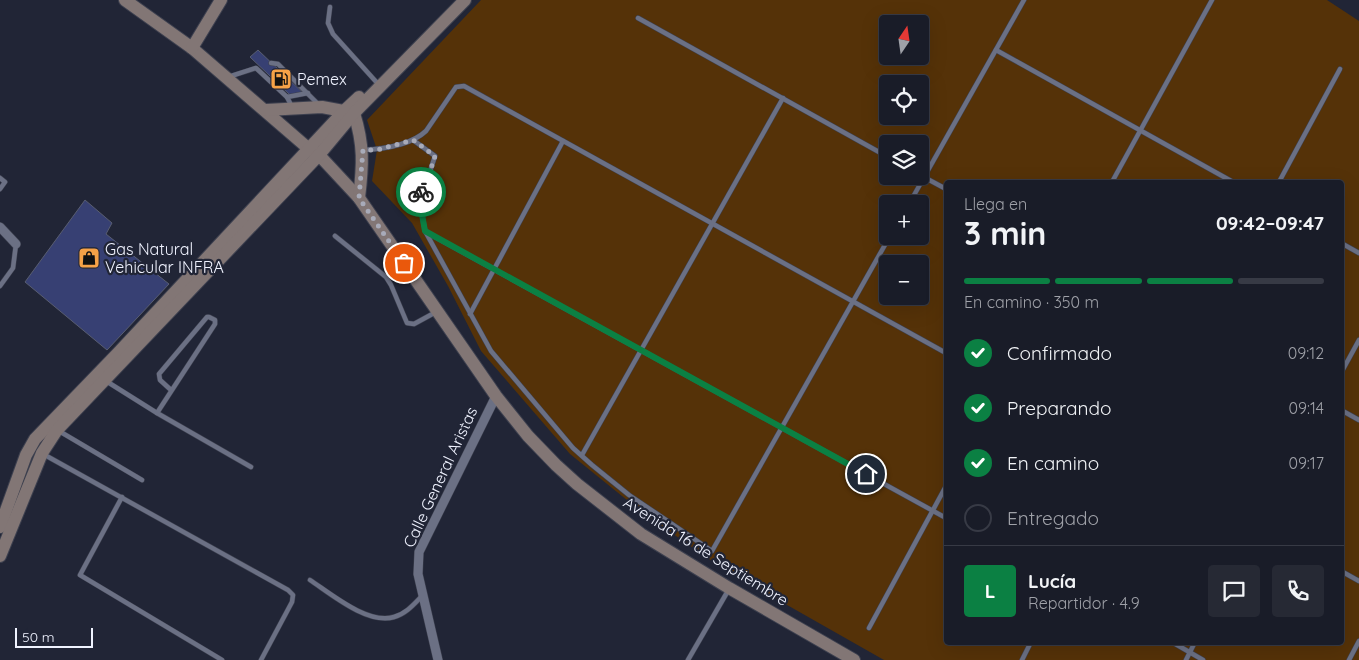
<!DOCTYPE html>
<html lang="es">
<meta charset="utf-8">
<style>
body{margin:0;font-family:Quicksand,sans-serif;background:#262934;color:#f1f3f6;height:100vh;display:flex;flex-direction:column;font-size:19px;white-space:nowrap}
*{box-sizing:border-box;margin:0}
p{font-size:16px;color:#9fa1a8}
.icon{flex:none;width:28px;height:28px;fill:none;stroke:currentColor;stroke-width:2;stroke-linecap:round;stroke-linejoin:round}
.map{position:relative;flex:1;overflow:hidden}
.drawer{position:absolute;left:944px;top:180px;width:400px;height:465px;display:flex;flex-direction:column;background:#191c28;border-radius:5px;box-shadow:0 5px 20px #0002,0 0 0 1px #373a45}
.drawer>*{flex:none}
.needle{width:32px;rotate:13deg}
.controls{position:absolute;left:879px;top:15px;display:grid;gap:10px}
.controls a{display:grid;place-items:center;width:50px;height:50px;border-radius:5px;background:#191c28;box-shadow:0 5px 20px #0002,0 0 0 1px #373a45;font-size:25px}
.scale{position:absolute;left:15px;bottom:12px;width:78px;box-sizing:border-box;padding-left:5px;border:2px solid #f0f3ff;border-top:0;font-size:14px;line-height:18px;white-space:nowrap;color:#f0f3ff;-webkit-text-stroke:4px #212536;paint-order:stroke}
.pin{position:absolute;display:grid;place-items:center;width:42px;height:42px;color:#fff;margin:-21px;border:2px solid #fff;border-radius:50%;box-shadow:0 1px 5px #0007}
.courier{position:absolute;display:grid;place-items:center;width:50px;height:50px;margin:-25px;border:4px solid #0b8043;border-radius:50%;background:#fff;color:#222;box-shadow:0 1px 6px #0007}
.overview em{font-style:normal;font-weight:800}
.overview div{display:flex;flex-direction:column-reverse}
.overview{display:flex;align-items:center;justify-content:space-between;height:85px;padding:0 20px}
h1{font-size:32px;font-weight:800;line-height:38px}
.bar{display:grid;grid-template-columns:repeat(4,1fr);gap:8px 5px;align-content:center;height:60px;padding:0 20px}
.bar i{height:6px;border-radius:4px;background:#373a45}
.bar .selected{background:#0b8043}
.bar p{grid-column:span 4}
.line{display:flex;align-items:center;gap:12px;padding:0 20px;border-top:1px solid #373a45}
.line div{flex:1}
.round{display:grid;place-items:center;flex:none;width:52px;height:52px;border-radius:5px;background:#262934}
ol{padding:0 20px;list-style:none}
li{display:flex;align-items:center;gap:15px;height:55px}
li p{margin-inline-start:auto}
li .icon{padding:5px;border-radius:50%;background:#0b8043;color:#fff;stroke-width:4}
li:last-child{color:#9fa1a8}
li i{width:28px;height:28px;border:2px solid #373a45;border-radius:50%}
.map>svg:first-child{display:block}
</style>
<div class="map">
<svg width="1359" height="660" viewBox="0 0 1359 660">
<rect width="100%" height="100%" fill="#212536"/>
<path fill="#553208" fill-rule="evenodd" d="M481,0H1327L1359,21V660H884L722,568L643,513L570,454L481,351L448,286L412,223L372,181L377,150L367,120ZM888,24H920V56H888ZM888,84H920V116H888ZM888,144H920V176H888ZM946,182H1341V642H946ZM888,204H920V236H888ZM888,264H920V296H888Z"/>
<g fill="#374073" stroke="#585d71">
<polygon points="258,50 302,92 290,95 250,57"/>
<polygon points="85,200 112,223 106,234 169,284 107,350 25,282"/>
</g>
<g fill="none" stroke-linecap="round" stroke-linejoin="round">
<g stroke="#3d404f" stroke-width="5.5">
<g id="lane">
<polyline points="330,7 328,23 333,34 379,85"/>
<polyline points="638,18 888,157"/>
<polyline points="996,50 1233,182"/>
<polyline points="271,63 278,64 318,104"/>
<polyline points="228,77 256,68 287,97 292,107"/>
<polyline points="287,97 308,93"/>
<polyline points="413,140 435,156 425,187 415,202 421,209 425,231 491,351 573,448 592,465 629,495 712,551 890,236"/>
<path d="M363,150C383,149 411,145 426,131L456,87L464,86L946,353"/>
<polyline points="920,175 946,189"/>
<polyline points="0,178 5,182 0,189"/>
<polyline points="1112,182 1212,0"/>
<polyline points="1279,182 1340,69"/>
<polyline points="909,204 1024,0"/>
<polyline points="426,232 946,518"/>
<polyline points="335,236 386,277 391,285 407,323 414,324 436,312"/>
<polyline points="1341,243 1359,253"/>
<polyline points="0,286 13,268 16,244"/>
<polyline points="470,314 563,141"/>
<polyline points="1341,373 1359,340"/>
<polyline points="106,381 157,413 251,467"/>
<polyline points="1341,410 1359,420"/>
<polyline points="157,413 215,324 215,320 209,317 207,317 159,374 160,380 171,390"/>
<polyline points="59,431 142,480"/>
<polyline points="43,454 288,590 293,595 292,602 261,660"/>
<polyline points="582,455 783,98"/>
<polyline points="122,497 80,575 222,660"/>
<polyline points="1341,571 1359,581"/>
<path d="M310,580C331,594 368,625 394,617C406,614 414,604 422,596"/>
<polyline points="869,628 946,486"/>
<polyline points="1172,642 1203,660"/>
<polyline points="688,660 729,589"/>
<polyline points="1022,660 1031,642"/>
<polyline points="1186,660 1195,642"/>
<polyline points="1349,660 1359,641"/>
</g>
</g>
<g stroke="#3d404f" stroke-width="10">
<g id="street">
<polyline points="0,227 16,244"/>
<polyline points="438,660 418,574 419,552 496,396"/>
</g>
</g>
<g stroke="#3d404f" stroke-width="14">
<g id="secondary">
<polyline points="125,0 192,48 309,149 319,155 359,198 496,396 528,436 556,465 577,484 641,534 729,588 854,660"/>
<polyline points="192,48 221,0"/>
<path d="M266,110L322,107L354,113C364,145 363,165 359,198"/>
<polyline points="0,527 26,455 35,439 119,352 344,111 359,97"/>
<polyline points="0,556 42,453 57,430 319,155 354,113 465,0"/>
</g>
</g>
<use href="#lane" stroke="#6b7084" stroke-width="4.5"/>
<use href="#street" stroke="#6b7084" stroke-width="9"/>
<use href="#secondary" stroke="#827675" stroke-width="12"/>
</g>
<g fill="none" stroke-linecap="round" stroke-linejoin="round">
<polyline stroke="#a8abb9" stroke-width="5" stroke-dasharray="0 9" points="404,263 359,198 363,150 377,150 413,140 435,156 425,187 421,192"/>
<polyline stroke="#0b8043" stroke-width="6" points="421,192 415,202 421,209 425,231 866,474"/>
</g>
<defs>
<g id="fuel-square" transform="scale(1.125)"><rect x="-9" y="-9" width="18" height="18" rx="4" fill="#f6a247" stroke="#212536"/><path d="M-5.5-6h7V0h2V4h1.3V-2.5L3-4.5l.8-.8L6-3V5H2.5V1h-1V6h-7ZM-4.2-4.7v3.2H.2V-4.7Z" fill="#111"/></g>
<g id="shop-square" transform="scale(1.125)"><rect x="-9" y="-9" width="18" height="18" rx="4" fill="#f6a247" stroke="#212536"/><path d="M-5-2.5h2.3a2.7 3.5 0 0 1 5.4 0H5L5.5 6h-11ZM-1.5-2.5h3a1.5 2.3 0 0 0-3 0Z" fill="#111"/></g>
</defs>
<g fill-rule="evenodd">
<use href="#fuel-square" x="281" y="79"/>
<use href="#shop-square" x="89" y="258"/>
</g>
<g text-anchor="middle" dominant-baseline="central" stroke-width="4.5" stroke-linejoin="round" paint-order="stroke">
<g font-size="16" fill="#f0f3ff" stroke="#212536" text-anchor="start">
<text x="297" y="79">Pemex</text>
<text x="105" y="249">Gas Natural<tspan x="105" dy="18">Vehicular INFRA</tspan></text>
</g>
<g font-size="16" fill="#f0f3ff" stroke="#212536">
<text transform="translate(440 477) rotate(-65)">Calle General Aristas</text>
<text transform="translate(706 551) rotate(32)">Avenida 16 de Septiembre</text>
</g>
</g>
</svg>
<div class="controls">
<a><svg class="needle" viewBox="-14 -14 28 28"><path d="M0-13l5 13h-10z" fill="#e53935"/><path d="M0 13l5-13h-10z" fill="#9fa1a8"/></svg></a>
<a><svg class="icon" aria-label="locate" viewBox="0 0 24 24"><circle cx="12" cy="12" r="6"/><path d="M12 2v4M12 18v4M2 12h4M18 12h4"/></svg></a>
<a><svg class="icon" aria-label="layers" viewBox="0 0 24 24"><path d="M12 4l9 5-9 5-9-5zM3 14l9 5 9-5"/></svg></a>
<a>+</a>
<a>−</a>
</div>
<div class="scale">50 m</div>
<div class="pin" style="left:404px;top:263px;background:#ea580c"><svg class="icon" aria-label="bag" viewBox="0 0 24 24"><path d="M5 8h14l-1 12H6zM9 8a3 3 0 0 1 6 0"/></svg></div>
<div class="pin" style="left:866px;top:474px;background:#1f2937"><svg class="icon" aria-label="home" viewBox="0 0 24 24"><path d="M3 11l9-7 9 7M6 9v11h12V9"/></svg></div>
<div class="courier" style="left:421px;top:192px"><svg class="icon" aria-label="bike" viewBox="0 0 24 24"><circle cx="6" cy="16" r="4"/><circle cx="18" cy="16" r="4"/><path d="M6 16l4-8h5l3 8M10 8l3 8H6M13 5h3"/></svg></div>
<section class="drawer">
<div class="overview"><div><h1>3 min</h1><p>Llega en</p></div><em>09:42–09:47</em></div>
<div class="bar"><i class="selected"></i><i class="selected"></i><i class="selected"></i><i></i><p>En camino · 350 m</p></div>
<ol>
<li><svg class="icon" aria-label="check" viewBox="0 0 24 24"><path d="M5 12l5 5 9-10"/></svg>Confirmado<p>09:12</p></li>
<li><svg class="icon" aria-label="check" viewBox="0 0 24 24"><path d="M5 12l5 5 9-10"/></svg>Preparando<p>09:14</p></li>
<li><svg class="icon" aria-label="check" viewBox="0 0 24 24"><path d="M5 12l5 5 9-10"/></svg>En camino<p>09:17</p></li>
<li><i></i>Entregado</li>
</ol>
<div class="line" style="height:90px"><b class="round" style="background:#0b8043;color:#fff">L</b><div><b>Lucía</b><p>Repartidor · 4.9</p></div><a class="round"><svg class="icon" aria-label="chat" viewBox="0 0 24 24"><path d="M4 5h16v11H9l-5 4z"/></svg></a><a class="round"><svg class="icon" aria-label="phone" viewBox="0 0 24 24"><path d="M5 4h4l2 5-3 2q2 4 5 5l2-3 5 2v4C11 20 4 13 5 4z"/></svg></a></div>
</section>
</div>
